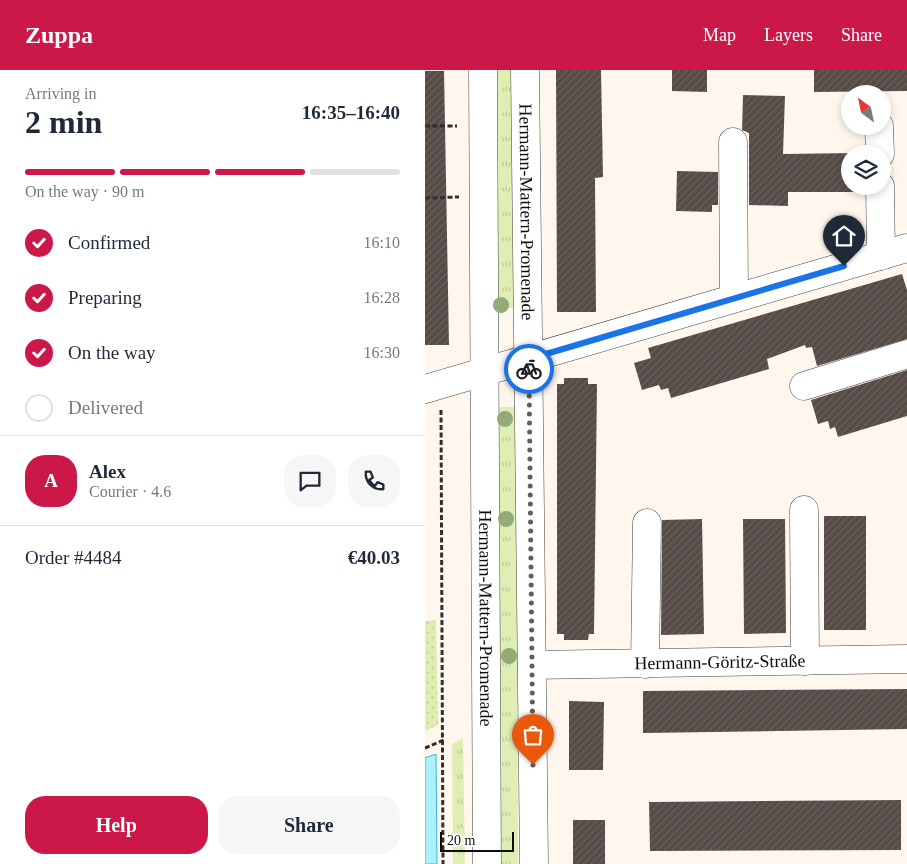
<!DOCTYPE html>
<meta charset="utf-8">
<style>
body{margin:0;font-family:Georgia,serif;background:#f6f6f7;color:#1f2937;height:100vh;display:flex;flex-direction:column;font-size:19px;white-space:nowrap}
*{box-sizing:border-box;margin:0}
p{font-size:16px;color:#747a83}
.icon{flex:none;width:28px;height:28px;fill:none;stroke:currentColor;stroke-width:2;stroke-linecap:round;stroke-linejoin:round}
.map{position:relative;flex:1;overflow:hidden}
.details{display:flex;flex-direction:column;background:#fff;width:425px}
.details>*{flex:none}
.needle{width:32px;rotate:327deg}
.controls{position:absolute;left:416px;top:15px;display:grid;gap:10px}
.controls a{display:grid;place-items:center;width:50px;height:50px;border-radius:50%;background:#fff;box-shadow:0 2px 8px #0003;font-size:25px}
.scale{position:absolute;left:15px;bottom:12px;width:74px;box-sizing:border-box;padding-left:5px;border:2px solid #0d0d0d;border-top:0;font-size:14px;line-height:18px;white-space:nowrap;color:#0d0d0d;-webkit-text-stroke:4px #fff;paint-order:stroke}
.pin{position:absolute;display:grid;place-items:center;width:42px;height:42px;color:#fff;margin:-51px -21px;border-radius:50% 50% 50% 0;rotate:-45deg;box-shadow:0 0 5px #0007}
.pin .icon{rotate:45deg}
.courier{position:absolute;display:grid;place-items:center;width:50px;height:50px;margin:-25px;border:4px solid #1a73e8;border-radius:50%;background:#fff;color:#222;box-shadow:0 1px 6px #0007}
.overview em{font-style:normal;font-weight:700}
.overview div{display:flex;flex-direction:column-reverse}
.overview{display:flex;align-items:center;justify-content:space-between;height:85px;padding:0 25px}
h1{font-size:32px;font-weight:700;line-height:38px}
.bar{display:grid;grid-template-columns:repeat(4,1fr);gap:8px 5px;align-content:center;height:60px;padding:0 25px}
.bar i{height:6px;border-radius:4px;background:#e0e1e3}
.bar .selected{background:#cc1749}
.bar p{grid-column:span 4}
.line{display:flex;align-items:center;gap:12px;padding:0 25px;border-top:1px solid #e0e1e3}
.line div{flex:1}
.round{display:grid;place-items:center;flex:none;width:52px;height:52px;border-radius:20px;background:#f6f6f7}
ol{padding:0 25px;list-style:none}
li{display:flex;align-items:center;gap:15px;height:55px}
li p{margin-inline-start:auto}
li .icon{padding:5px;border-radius:50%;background:#cc1749;color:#fff;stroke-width:4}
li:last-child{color:#747a83}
li i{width:28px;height:28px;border:2px solid #e0e1e3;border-radius:50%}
.action{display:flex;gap:10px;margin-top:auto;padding:10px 25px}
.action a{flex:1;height:58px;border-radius:20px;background:#cc1749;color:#fff;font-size:20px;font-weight:700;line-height:58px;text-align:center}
.action a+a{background:#f6f6f7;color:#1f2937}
header{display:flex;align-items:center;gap:30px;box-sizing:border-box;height:70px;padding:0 25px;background:#cc1749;color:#fff}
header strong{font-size:24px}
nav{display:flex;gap:28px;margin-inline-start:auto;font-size:18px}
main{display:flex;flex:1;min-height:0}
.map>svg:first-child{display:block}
</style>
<header>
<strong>Zuppa</strong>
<nav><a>Map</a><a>Layers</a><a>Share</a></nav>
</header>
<main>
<section class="details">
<div class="overview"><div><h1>2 min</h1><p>Arriving in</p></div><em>16:35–16:40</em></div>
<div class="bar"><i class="selected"></i><i class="selected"></i><i class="selected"></i><i></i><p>On the way · 90 m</p></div>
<ol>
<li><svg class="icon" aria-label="check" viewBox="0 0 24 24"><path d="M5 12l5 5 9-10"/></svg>Confirmed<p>16:10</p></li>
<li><svg class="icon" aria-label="check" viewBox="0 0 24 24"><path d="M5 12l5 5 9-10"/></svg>Preparing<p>16:28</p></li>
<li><svg class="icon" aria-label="check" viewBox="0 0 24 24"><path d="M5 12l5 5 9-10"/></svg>On the way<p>16:30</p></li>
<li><i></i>Delivered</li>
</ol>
<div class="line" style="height:90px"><b class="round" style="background:#cc1749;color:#fff">A</b><div><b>Alex</b><p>Courier · 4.6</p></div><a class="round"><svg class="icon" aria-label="chat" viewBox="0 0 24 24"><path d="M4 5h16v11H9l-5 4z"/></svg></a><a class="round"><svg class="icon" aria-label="phone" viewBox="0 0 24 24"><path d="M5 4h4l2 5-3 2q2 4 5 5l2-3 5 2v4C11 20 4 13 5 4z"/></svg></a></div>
<div class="line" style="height:65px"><div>Order #4484</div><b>€40.03</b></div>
<div class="action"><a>Help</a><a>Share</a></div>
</section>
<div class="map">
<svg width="482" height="794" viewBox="0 0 482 794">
<defs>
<pattern id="grass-tufts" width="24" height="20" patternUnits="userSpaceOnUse" patternTransform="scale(1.25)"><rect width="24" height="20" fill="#dfeeb3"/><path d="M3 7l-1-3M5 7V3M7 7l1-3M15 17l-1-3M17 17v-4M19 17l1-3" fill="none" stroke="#becb99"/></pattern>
<pattern id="park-dots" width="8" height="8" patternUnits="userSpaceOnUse" patternTransform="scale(1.25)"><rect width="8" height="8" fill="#dfeeb3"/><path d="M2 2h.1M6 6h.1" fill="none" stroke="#becb99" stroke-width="1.8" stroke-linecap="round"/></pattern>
<pattern id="building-hatch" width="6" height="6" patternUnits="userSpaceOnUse" patternTransform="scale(1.25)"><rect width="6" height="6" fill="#574b48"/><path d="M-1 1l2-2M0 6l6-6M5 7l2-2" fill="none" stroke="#6a605e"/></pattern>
</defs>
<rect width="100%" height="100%" fill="#fff7ed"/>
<g fill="url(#grass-tufts)">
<polygon points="66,0 87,0 89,238 67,238"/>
<polygon points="71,337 91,337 93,794 73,794"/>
<polygon points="38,668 40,794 28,794 27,674"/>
</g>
<polygon fill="url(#park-dots)" points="11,550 13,655 0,661 0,551"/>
<polygon fill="#acf1fd" stroke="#2bbedb" points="11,684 12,794 0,794 0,688"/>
<g fill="url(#building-hatch)">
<polygon points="131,0 176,0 178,107 170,108 171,242 132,242"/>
<polygon points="247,0 282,0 282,22 247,21"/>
<polygon points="389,0 482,0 482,21 389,22"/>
<polygon points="0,1 19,1 24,275 0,275"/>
<polygon points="318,25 360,26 358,84 432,83 425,84 425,116 433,116 433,122 363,122 363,136 324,135 324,63 317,60"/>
<polygon points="252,101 293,102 293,135 287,135 287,142 251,141"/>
<polygon points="477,204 482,220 482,269 392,296 387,277 381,278 380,275 342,289 344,299 246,328 243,318 236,320 234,315 217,320 209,293 226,288 223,278"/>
<polygon points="482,300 482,346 413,367 410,357 405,359 403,351 393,354 386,330"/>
<polygon points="139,308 163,308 163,314 172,314 169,564 164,564 163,570 139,570 139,564 132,564 132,314 139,314"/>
<rect x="399" y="446" width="42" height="114"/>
<polygon points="277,449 279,564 236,565 237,450"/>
<polygon points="318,449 360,449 361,563 319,564"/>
<polygon points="482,619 482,659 218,663 218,621"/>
<polygon points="144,631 179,632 178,700 144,700"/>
<polygon points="476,730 476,780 225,781 224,732"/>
<rect x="148" y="750" width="32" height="44"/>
</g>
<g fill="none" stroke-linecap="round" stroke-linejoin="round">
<g stroke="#404040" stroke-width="29">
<g id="minor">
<path id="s1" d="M58,0L62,794"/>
<path id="s2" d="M100,0L109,794"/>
<polyline points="454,56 455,84"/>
<polyline points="308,72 309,228"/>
<polyline points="455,116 456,186"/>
<polyline points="379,316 482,284"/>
<polyline points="0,319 482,178"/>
<polyline points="379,440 380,591"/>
<polyline points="220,594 222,453"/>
<path id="s3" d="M107,595L482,589"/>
</g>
</g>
<g stroke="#2f2f2f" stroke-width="3" stroke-dasharray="5 2.5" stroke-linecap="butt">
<polyline points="0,56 32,56"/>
<polyline points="0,128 34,127"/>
<polyline points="16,340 18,794"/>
<polyline points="0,678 19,670"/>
</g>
<use href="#minor" stroke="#fff" stroke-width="28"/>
</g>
<g fill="#94ab77">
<circle cx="76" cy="235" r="8"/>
<circle cx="80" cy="349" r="8"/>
<circle cx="81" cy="449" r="8"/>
<circle cx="84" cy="586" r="8"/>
</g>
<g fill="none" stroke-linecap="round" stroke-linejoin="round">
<polyline stroke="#625f5b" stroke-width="5" stroke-dasharray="0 9" points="104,299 108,695"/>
<polyline stroke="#1a73e8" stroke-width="6" points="104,299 104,289 419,196"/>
</g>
<g text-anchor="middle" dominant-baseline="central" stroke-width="5" stroke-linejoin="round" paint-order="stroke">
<g font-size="18" fill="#0d0d0d" stroke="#fff">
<text stroke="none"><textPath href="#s2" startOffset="142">Hermann-Mattern-Promenade</textPath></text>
<text stroke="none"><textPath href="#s1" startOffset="548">Hermann-Mattern-Promenade</textPath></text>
<text stroke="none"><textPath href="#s3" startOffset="188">Hermann-Göritz-Straße</textPath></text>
</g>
</g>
</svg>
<div class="controls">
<a><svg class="needle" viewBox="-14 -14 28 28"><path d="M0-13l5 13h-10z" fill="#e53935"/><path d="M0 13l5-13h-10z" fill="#747a83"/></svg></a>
<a><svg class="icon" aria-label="layers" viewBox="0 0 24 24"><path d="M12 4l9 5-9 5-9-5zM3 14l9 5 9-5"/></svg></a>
</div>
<div class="scale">20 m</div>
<div class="pin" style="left:108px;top:695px;background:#ea580c"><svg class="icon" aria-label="bag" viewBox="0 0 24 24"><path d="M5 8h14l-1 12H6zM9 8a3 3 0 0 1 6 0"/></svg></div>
<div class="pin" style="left:419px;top:196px;background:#1f2937"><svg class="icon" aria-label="home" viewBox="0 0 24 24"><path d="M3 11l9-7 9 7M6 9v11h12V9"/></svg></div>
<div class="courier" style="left:104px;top:299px"><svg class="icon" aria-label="bike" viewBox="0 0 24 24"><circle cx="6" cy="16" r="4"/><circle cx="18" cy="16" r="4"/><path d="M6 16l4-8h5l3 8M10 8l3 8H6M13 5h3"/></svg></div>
</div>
</main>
